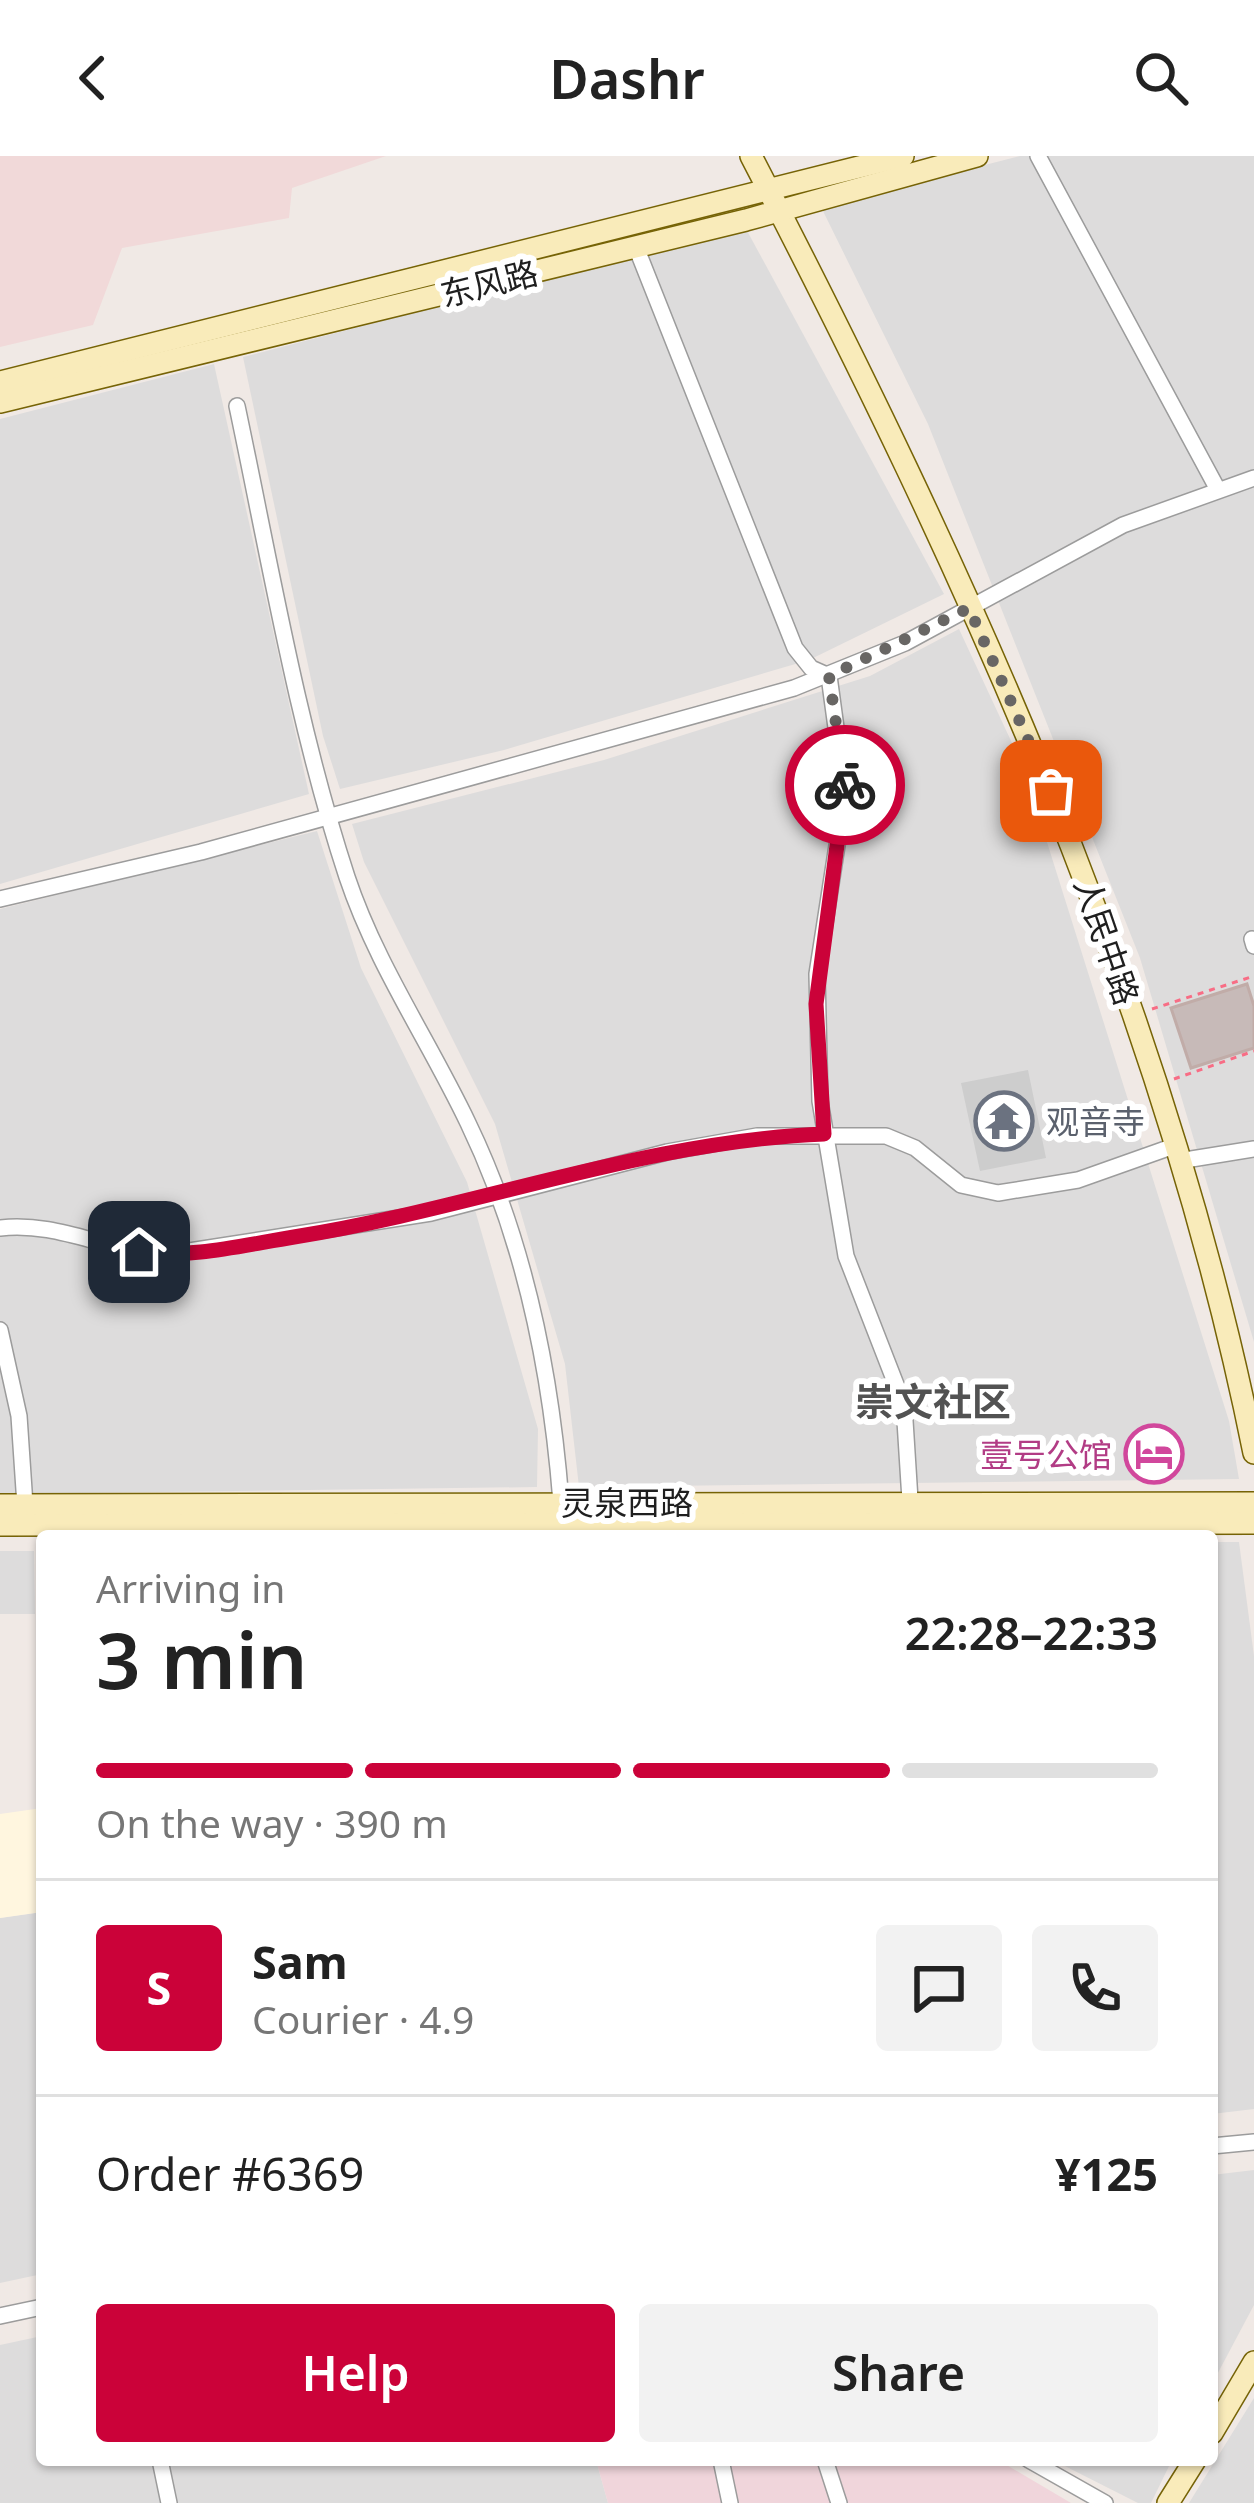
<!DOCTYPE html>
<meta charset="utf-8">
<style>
body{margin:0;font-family:"Noto Sans","Noto Sans SC",sans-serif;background:#f2f2f2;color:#222;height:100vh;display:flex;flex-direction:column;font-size:45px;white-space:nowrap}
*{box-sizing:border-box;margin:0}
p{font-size:39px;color:#767676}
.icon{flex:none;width:66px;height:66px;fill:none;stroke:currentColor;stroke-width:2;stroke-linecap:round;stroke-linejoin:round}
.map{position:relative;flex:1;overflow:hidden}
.sheet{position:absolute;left:36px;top:1374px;width:1182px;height:936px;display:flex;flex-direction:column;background:#fff;border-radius:12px;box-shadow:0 3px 9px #0004}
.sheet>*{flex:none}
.pin{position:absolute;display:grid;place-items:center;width:102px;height:102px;color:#fff;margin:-51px;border-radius:24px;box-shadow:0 6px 18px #0006}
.courier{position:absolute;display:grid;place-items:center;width:120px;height:120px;margin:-60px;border:9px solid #cb0239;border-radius:50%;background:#fff;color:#222;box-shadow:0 3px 15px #0007}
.headline em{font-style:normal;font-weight:600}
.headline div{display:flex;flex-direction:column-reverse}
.headline{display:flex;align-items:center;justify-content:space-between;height:204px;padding:0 60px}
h1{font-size:78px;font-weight:600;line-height:90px}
.bar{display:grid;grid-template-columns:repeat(4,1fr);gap:18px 12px;align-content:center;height:144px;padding:0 60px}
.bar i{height:15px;border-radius:9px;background:#e0e0e0}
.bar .on{background:#cb0239}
.bar p{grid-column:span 4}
.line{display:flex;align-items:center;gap:30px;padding:0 60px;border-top:3px solid #e0e0e0}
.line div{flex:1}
.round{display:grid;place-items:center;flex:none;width:126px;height:126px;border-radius:12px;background:#f2f2f2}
.primary-button{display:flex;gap:24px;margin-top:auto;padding:24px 60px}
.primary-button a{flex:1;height:138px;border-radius:12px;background:#cb0239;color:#fff;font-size:48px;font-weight:600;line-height:138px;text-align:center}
.primary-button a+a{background:#f2f2f2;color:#222}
header{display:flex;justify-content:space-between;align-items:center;height:156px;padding:0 60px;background:#fff;font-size:54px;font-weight:600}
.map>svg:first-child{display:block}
</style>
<header><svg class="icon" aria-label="back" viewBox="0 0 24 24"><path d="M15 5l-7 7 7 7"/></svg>Dashr<svg class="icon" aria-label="search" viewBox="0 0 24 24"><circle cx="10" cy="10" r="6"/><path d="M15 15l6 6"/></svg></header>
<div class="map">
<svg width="1254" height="2347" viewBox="0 0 1254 2347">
<rect width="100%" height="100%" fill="#f0e9e5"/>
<g fill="#dddcdc">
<polygon points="1020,0 1254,0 1254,1186 1140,802 928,268 821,51"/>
<polygon points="745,71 944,438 809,504 504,594 340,633 323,580 243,201"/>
<polygon points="214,208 309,638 0,728 0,263"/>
<polygon points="959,473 1024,613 1229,1265 1239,1323 579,1331 565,1208 495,968 364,706 352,668 604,604 870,520"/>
<polygon points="317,675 361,812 467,1026 538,1273 537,1331 0,1338 0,753"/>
<polygon points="1212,1386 1239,1386 1254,1500 1254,1953 1212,1958"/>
<polygon points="0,1395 34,1395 35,1458 0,1458"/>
<polygon points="42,1756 42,2118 0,2127 0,1762"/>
<polygon points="1254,2014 1254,2149 1212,2228 1212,2019"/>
<polygon points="42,2180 42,2304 596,2304 608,2347 0,2347 0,2189"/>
<polygon points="1254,2242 1254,2347 1189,2347"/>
<polygon points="1053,2304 1172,2304 1151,2347 1138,2347"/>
</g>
<polygon fill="#f0d5db" points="596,2304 998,2304 1071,2347 608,2347"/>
<polygon fill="#fff6df" points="42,1652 42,1756 0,1762 0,1658"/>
<polygon fill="#cdcdcd" points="1028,914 1046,1002 980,1015 961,927"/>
<polygon fill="#f1d9d9" points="0,0 386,0 292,32 289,62 122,92 93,169 0,191"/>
<polygon fill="#c7bab8" stroke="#c1aca8" stroke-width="3" points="1247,828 1254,850 1254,892 1191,912 1171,852"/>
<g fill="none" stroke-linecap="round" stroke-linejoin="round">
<g stroke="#9c9c9c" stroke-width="18">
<g id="street">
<polyline points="1038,0 1217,332"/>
<polyline points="636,91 795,492 811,512 829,520 845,638 817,818 820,945 846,1100 904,1249 910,1344"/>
<path d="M237,250C270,406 297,569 347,721C376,808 429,885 468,967C525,1085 551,1216 561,1346"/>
<polyline points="0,743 201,696 794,532 905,487 1123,369 1254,322"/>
<polyline points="1252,783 1254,790"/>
<polyline points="1179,1005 1254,993"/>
<path d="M0,1072C61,1065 110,1098 170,1098L431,1057L667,996L757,980H886L915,992L961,1029L998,1037L1078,1024L1174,990"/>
<polyline points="0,1174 19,1260 25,1349"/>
<polyline points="1212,1990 1254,1986"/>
<polyline points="0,2160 42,2151"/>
<polyline points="160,2304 169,2347"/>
<polyline points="721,2304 730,2347"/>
<polyline points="825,2304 839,2347"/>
<polyline points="1029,2304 1105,2347"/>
</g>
</g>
<g stroke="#766306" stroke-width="24">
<g id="secondary">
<path d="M751,0C963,409 1163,842 1254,1297"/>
<polyline points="0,226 903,0"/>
<polyline points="0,246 746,64 977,0"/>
<polyline points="0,1349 1254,1347"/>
<polyline points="0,1369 1254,1367"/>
<polyline points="1212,2277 1254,2206"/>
<polyline points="1168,2347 1195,2304"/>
</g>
</g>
<g stroke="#f86d85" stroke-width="3" stroke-dasharray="6 6" stroke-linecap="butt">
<polyline points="1152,853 1254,820"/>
<polyline points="1174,923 1254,895"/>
</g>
<use href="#street" stroke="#fff" stroke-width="15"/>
<use href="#secondary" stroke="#f9ebba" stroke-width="21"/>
</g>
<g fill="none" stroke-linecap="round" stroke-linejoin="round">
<polyline stroke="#686664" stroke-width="12" stroke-dasharray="0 21.6" points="845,629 829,520 969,452 1051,635"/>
<path stroke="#cb0239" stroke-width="15" d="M139,1096C189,1103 244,1089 294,1081C472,1053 644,985 824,978L816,848L845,629"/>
</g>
<defs>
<g id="temple-ring" transform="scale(3)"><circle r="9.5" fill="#fff" stroke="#6b7280" stroke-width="1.5"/><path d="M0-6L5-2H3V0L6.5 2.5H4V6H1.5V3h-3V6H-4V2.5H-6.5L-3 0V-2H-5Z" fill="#6b7280"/></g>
<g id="hotel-ring" transform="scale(3)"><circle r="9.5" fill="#fff" stroke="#d1479c" stroke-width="1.5"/><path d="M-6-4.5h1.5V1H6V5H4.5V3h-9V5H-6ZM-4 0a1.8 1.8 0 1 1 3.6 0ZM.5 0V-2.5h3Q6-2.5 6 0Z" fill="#d1479c"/></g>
</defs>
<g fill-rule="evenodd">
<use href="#temple-ring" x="1004" y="965"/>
<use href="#hotel-ring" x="1154" y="1298"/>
</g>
<g text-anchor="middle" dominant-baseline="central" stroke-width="12" stroke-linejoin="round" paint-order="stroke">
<g font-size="33" fill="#1f1f1f" stroke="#fff">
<text transform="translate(489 127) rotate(-14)">东风路</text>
<text transform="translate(1107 785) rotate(71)">人民中路</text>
<text x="627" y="1346">灵泉西路</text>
</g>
<g font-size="33" fill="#5b616d" stroke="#fff" text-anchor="start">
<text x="1046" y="965">观音寺</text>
</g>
<g font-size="33" fill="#b23c85" stroke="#fff" text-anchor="end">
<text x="1112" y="1298">壹号公馆</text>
</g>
<g font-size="39" font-weight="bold" fill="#525252" stroke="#fff">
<text x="933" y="1244">崇文社区</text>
</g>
</g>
</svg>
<div class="pin" style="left:1051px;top:635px;background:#ea580c"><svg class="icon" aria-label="bag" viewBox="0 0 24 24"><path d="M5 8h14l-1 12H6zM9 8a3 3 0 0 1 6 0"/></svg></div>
<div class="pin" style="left:139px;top:1096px;background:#1f2937"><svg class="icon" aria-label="home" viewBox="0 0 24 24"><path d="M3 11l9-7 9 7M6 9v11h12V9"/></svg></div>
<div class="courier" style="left:845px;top:629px"><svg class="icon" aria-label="bike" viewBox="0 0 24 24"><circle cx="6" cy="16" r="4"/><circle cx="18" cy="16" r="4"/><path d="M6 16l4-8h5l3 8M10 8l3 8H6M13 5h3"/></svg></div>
<section class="sheet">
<div class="headline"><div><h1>3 min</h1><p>Arriving in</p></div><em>22:28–22:33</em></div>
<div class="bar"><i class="on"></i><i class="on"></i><i class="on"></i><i></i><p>On the way · 390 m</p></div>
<div class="line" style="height:216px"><b class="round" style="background:#cb0239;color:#fff">S</b><div><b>Sam</b><p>Courier · 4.9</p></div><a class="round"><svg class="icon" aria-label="chat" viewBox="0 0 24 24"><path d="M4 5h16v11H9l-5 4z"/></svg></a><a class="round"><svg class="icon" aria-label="phone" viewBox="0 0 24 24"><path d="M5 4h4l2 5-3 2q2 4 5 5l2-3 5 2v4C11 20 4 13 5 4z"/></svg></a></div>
<div class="line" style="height:156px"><div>Order #6369</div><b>¥125</b></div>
<div class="primary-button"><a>Help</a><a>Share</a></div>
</section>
</div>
